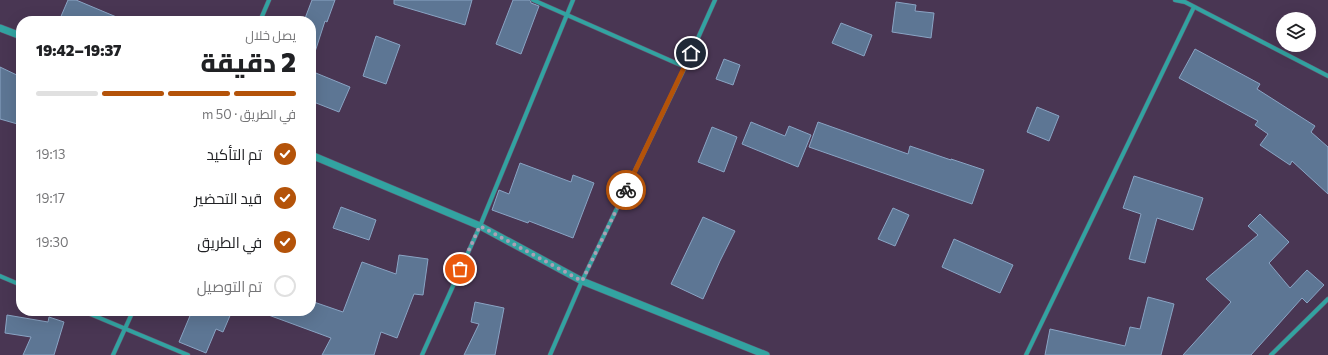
<!DOCTYPE html>
<html lang="ar">
<meta charset="utf-8">
<style>
body{margin:0;font-family:Commissioner,Cairo,sans-serif;background:#f6f6f6;color:#202124;direction:rtl;height:100vh;display:flex;flex-direction:column;font-size:15px;white-space:nowrap}
*{box-sizing:border-box;margin:0}
p{font-size:13px;color:#757577}
.icon{flex:none;width:22px;height:22px;fill:none;stroke:currentColor;stroke-width:2;stroke-linecap:round;stroke-linejoin:round}
.map{position:relative;flex:1;overflow:hidden;direction:ltr}
.details{position:absolute;left:16px;top:16px;width:300px;height:300px;display:flex;flex-direction:column;background:#fff;border-radius:16px;box-shadow:0 4px 16px #0002;direction:rtl}
.details>*{flex:none}
.tools{position:absolute;left:1276px;top:12px;display:grid;gap:8px}
.tools a{display:grid;place-items:center;width:40px;height:40px;border-radius:50%;background:#fff;box-shadow:0 4px 16px #0002;font-size:20px}
.pin{position:absolute;display:grid;place-items:center;width:34px;height:34px;color:#fff;margin:-17px;border:2px solid #fff;border-radius:50%;box-shadow:0 1px 4px #0007}
.courier{position:absolute;display:grid;place-items:center;width:40px;height:40px;margin:-20px;border:3px solid #b45309;border-radius:50%;background:#fff;color:#222;box-shadow:0 1px 5px #0007}
.summary em{font-style:normal;font-weight:800}
.summary div{display:flex;flex-direction:column-reverse}
.summary{display:flex;align-items:center;justify-content:space-between;height:68px;padding:0 20px}
h1{font-size:26px;font-weight:800;line-height:30px}
.bar{display:grid;grid-template-columns:repeat(4,1fr);gap:6px 4px;align-content:center;height:48px;padding:0 20px}
.bar i{height:5px;border-radius:3px;background:#e0e0e0}
.bar .current{background:#b45309}
.bar p{grid-column:span 4}
ol{padding:0 20px;list-style:none}
li{display:flex;align-items:center;gap:12px;height:44px}
li p{margin-inline-start:auto}
li .icon{padding:4px;border-radius:50%;background:#b45309;color:#fff;stroke-width:4}
li:last-child{color:#757577}
li i{width:22px;height:22px;border:2px solid #e0e0e0;border-radius:50%}
.map>svg:first-child{display:block}
</style>
<div class="map">
<svg width="1328" height="355" viewBox="0 0 1328 355">
<rect width="100%" height="100%" fill="#493653"/>
<g fill="#5d7694" stroke="#8aa4c4">
<polygon points="68,0 76,0 126,21 59,21"/>
<polygon points="312,0 335,0 327,22 325,21 314,55 311,54 311,21 304,21"/>
<polygon points="394,0 472,0 465,25 394,4"/>
<polygon points="513,0 530,0 531,3 539,6 521,54 496,44"/>
<polygon points="896,2 916,5 915,11 934,13 931,38 892,32"/>
<polygon points="841,23 872,35 864,56 832,43"/>
<polygon points="376,36 400,45 386,84 363,76"/>
<polygon points="1195,49 1260,84 1257,89 1315,126 1311,132 1328,147 1328,194 1292,161 1290,165 1260,145 1268,134 1255,125 1258,121 1179,78"/>
<polygon points="724,59 740,65 733,85 716,79"/>
<polygon points="0,67 21,77 21,125 0,119"/>
<polygon points="311,71 350,87 339,112 311,101"/>
<polygon points="1037,107 1059,116 1049,141 1027,132"/>
<polygon points="751,122 785,136 789,126 811,135 798,167 742,144"/>
<polygon points="818,122 908,154 910,146 951,160 951,159 984,170 972,204 809,147"/>
<polygon points="712,127 737,137 724,172 698,162"/>
<polygon points="520,163 571,182 573,175 594,183 573,238 529,221 528,223 492,210 499,190 509,194"/>
<polygon points="1134,176 1203,198 1193,230 1157,218 1145,263 1129,259 1141,214 1123,208"/>
<polygon points="341,207 376,220 369,240 333,228"/>
<polygon points="893,208 909,215 895,246 878,239"/>
<polygon points="1260,214 1289,242 1269,263 1290,288 1307,270 1324,285 1307,303 1302,298 1251,355 1183,355 1231,302 1206,279 1258,235 1248,226"/>
<polygon points="703,217 735,231 720,261 703,299 671,284"/>
<polygon points="954,239 1013,265 1000,293 942,267"/>
<polygon points="399,255 428,259 423,295 414,294 397,338 381,332 374,355 322,355 331,338 263,313 263,311 311,311 311,301 343,312 362,262 396,274"/>
<polygon points="1148,297 1174,304 1161,355 1045,355 1050,329 1125,346 1130,327 1140,329"/>
<polygon points="475,302 504,308 495,355 464,355 479,324 471,322"/>
<polygon points="192,311 232,311 223,332 216,329 206,353 179,342"/>
<polygon points="7,315 48,322 49,317 64,322 54,355 23,355 31,337 5,333"/>
</g>
<g fill="none" stroke-linecap="round" stroke-linejoin="round">
<g stroke="#65536e" stroke-width="5">
<g id="minor">
<polyline points="533,0 685,67"/>
<polyline points="1175,0 1185,2 1328,76"/>
<polyline points="260,21 269,0"/>
<polyline points="0,276 21,285"/>
<polyline points="83,311 188,355"/>
<polyline points="113,355 133,311"/>
<polyline points="422,355 480,226 573,0"/>
<polyline points="550,355 582,281 685,67 715,0"/>
<polyline points="1026,355 1194,7"/>
<polyline points="1271,355 1328,299"/>
</g>
</g>
<g stroke="#65536e" stroke-width="8">
<g id="tertiary">
<polyline points="0,28 21,36"/>
<polyline points="311,155 480,226 582,281 766,355"/>
</g>
</g>
<use href="#minor" stroke="#32a3a1" stroke-width="4"/>
<use href="#tertiary" stroke="#32a3a1" stroke-width="7"/>
</g>
<g fill="none" stroke-linecap="round" stroke-linejoin="round">
<polyline stroke="#ac9fb4" stroke-width="4" stroke-dasharray="0 7.2" points="460,269 480,226 582,281 626,190"/>
<polyline stroke="#b45309" stroke-width="5" points="626,190 691,53"/>
</g>
</svg>
<div class="tools">
<a><svg class="icon" aria-label="layers" viewBox="0 0 24 24"><path d="M12 4l9 5-9 5-9-5zM3 14l9 5 9-5"/></svg></a>
</div>
<div class="pin" style="left:460px;top:269px;background:#ea580c"><svg class="icon" aria-label="bag" viewBox="0 0 24 24"><path d="M5 8h14l-1 12H6zM9 8a3 3 0 0 1 6 0"/></svg></div>
<div class="pin" style="left:691px;top:53px;background:#1f2937"><svg class="icon" aria-label="home" viewBox="0 0 24 24"><path d="M3 11l9-7 9 7M6 9v11h12V9"/></svg></div>
<div class="courier" style="left:626px;top:190px"><svg class="icon" aria-label="bike" viewBox="0 0 24 24"><circle cx="6" cy="16" r="4"/><circle cx="18" cy="16" r="4"/><path d="M6 16l4-8h5l3 8M10 8l3 8H6M13 5h3"/></svg></div>
<section class="details">
<div class="summary"><div><h1>2 دقيقة</h1><p>يصل خلال</p></div><em>19:37–19:42</em></div>
<div class="bar"><i class="current"></i><i class="current"></i><i class="current"></i><i></i><p>في الطريق · 50 m</p></div>
<ol>
<li><svg class="icon" aria-label="check" viewBox="0 0 24 24"><path d="M5 12l5 5 9-10"/></svg>تم التأكيد<p>19:13</p></li>
<li><svg class="icon" aria-label="check" viewBox="0 0 24 24"><path d="M5 12l5 5 9-10"/></svg>قيد التحضير<p>19:17</p></li>
<li><svg class="icon" aria-label="check" viewBox="0 0 24 24"><path d="M5 12l5 5 9-10"/></svg>في الطريق<p>19:30</p></li>
<li><i></i>تم التوصيل</li>
</ol>
</section>
</div>
